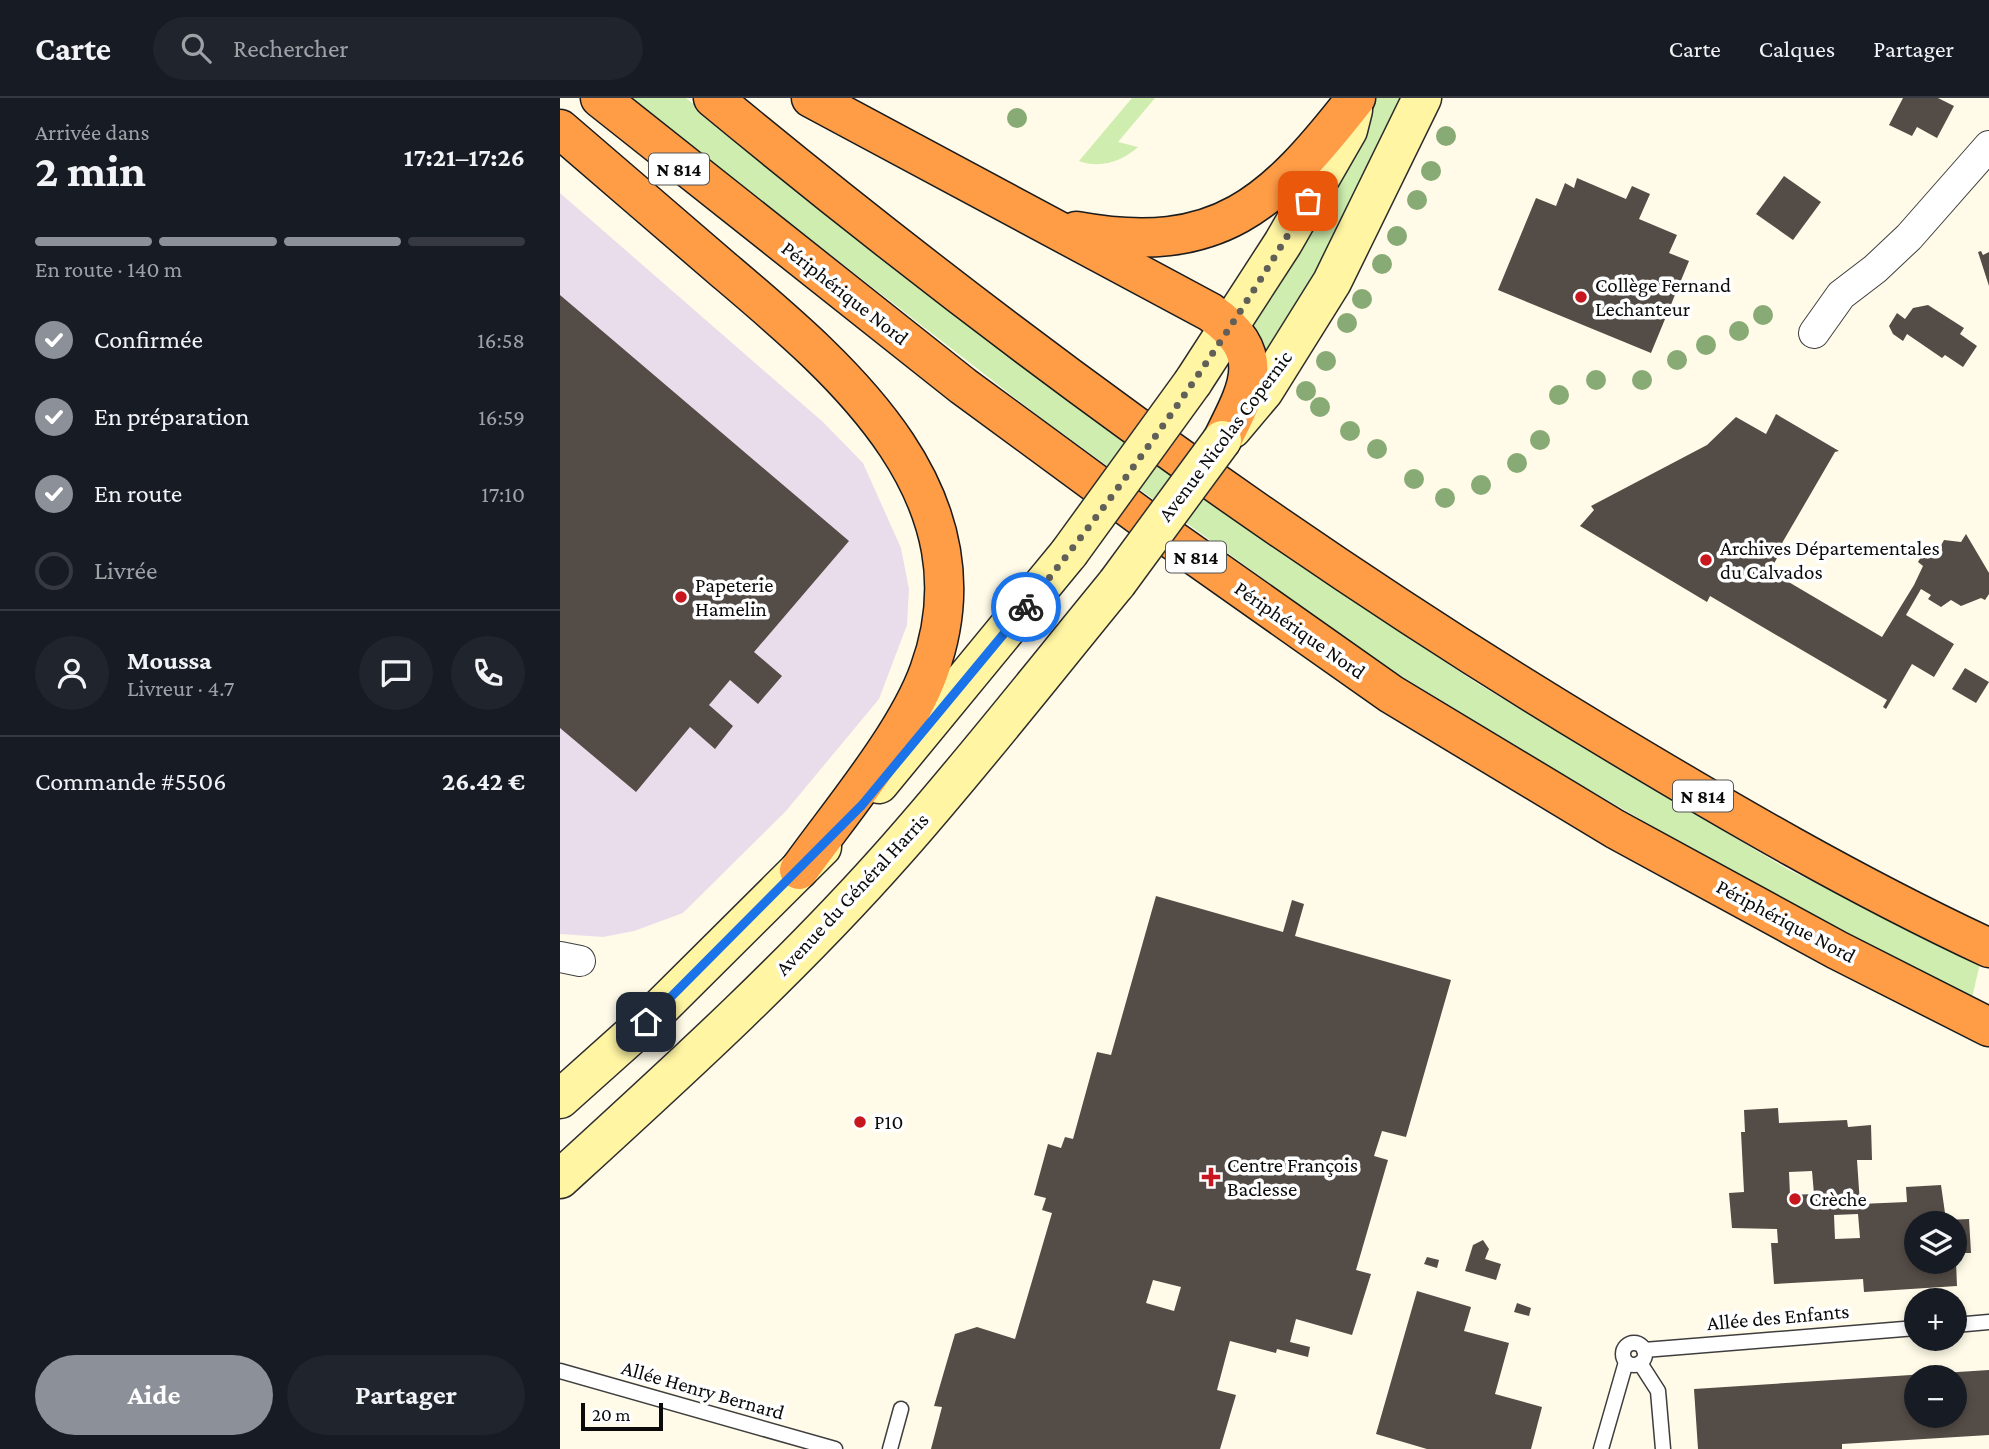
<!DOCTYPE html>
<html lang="fr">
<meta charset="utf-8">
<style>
body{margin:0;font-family:"Crimson Pro",serif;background:#20242c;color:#f1f3f6;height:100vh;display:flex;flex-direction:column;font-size:26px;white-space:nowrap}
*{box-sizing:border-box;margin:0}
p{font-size:23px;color:#9ea1a6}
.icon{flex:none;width:38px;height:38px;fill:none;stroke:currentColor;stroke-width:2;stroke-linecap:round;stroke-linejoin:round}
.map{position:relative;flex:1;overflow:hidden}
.sheet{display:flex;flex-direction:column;background:#171b24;width:560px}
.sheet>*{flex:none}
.buttons{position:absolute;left:1344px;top:1113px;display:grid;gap:14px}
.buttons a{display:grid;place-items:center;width:63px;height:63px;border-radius:50%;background:#171b24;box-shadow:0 4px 10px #0003;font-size:35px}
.scale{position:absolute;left:21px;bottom:18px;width:82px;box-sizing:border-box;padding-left:7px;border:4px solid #0b0b0b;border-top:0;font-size:19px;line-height:24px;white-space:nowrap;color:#0b0b0b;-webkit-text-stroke:5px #fff;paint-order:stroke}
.pin{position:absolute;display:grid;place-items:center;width:60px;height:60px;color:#fff;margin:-30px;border-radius:14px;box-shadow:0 4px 10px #0006}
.courier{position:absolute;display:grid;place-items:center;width:70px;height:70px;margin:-35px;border:5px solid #1a73e8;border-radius:50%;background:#fff;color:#222;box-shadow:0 2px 9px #0007}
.head em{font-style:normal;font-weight:700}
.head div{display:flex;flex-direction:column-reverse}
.head{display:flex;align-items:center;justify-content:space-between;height:119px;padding:0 35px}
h1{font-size:46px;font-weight:700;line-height:52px}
.bar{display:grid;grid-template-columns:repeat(4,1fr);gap:10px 7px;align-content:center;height:84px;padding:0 35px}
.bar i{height:9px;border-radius:5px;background:#363941}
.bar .on{background:#8c9099}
.bar p{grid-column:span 4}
.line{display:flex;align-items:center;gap:18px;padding:0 35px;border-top:2px solid #363941}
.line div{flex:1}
.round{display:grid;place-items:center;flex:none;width:74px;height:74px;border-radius:37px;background:#20242c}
ol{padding:0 35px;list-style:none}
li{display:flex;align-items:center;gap:21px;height:77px}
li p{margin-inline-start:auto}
li .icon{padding:7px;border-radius:50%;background:#8c9099;color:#fff;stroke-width:4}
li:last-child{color:#9ea1a6}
li i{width:38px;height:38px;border:4px solid #363941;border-radius:50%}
.cta{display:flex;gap:14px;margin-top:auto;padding:14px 35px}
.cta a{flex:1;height:80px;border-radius:42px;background:#8c9099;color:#fff;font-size:28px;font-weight:700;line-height:80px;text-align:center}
.cta a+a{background:#20242c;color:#f1f3f6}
header{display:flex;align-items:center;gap:42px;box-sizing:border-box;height:98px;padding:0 35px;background:#171b24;border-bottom:2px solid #363941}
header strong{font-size:33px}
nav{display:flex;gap:38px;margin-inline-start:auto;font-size:24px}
.search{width:490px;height:63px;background:#20242c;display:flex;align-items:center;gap:18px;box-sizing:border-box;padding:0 24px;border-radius:38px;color:#9ea1a6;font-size:26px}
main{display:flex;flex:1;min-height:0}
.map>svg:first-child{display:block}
</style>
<header>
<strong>Carte</strong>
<div class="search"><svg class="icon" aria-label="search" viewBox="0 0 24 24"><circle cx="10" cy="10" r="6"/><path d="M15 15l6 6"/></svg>Rechercher</div>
<nav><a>Carte</a><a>Calques</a><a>Partager</a></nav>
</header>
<main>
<section class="sheet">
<div class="head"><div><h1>2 min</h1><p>Arrivée dans</p></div><em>17:21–17:26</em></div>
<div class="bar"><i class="on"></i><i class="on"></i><i class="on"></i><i></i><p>En route · 140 m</p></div>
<ol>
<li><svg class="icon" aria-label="check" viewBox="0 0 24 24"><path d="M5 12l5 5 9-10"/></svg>Confirmée<p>16:58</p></li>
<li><svg class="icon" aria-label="check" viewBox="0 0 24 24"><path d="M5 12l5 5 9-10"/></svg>En préparation<p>16:59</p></li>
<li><svg class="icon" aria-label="check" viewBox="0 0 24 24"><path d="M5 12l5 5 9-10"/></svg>En route<p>17:10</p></li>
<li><i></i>Livrée</li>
</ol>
<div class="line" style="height:126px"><a class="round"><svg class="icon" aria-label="person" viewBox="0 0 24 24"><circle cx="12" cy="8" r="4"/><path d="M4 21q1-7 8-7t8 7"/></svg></a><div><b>Moussa</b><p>Livreur · 4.7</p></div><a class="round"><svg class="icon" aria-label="chat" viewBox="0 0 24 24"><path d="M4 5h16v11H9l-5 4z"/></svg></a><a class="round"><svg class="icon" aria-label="phone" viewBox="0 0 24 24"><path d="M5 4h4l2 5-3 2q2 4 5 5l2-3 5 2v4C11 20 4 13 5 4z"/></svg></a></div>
<div class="line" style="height:91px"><div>Commande #5506</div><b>26.42 €</b></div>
<div class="cta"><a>Aide</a><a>Partager</a></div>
</section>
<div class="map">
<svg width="1429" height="1351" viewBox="0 0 1429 1351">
<rect width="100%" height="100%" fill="#fffbe8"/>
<polygon fill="#eaddeb" points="0,95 263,324 303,365 341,450 349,491 347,527 319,601 226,713 123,815 74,833 43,839 0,836"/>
<g fill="#ceedae">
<polygon points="73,0 126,0 173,39 719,452 915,584 1227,771 1420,865 1412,900 1293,844 997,673 820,565 481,320 146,60"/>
<path d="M572,0H595L558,44L578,49C562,63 541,71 519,63Z"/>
<polygon points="811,0 855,0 698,290 686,235"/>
</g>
<g fill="#544c46" fill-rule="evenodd">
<polygon points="1343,0 1378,0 1394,8 1377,40 1357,29 1352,38 1329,27"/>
<polygon points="1224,78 1261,104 1233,142 1196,116"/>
<polygon points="1017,80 1066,101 1072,88 1090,96 1079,121 1117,137 1109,155 1129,163 1091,255 938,192 976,100 996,108 1005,85 1014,90"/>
<polygon points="1421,153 1423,157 1429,154 1429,188 1418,154"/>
<polygon points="0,197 289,443 194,554 222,578 198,606 170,582 149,607 173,628 155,651 130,629 76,694 0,630"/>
<polygon points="1368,207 1404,230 1400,236 1417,248 1403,269 1385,257 1382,260 1347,236 1343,243 1333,236 1329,228 1337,215 1345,221 1353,210"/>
<polygon points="1216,316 1279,353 1275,354 1214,459 1217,460 1210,473 1322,539 1354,487 1363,468 1358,464 1365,452 1378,453 1384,442 1401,444 1406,436 1429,475 1429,496 1425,502 1421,500 1401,508 1391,502 1381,509 1368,501 1371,497 1361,491 1346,517 1394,546 1374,579 1352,566 1326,611 1323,609 1327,602 1150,498 1147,504 1020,428 1034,412 1031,408 1147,347 1176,319 1206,336"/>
<polygon points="1405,570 1429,584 1416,605 1392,591"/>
<path d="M596,798L723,834L732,802L744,806L735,838L891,882L846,1039L822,1033L814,1058L828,1062L796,1172L811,1176L792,1237L736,1221L730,1244L750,1249L748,1259L717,1251L716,1255L670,1243L657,1292L676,1297L660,1351H371L382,1309L374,1308L395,1236L417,1229L455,1241L492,1115L482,1112L486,1100L474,1097L488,1046L501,1050L505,1039L513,1041L537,954L551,957ZM593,1182L621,1189L614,1213L586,1205Z"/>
<path d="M1218,1010L1219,1025L1287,1022L1288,1029L1311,1027L1312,1062H1297L1300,1106L1347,1104L1346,1089L1381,1087L1386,1122L1409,1121L1411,1155H1395V1125H1356V1164H1396L1397,1188L1304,1194L1303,1181L1214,1186L1211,1145H1218L1217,1131L1172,1130L1169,1095L1184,1094L1181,1034H1185L1184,1012ZM1252,1073L1254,1096L1230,1097L1229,1074ZM1298,1116L1300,1140L1275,1141L1274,1117Z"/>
<polygon points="923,1142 929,1151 925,1161 941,1166 936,1182 905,1173 913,1147"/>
<polygon points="867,1159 879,1162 877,1170 864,1166"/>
<polygon points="857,1193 911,1209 904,1233 949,1245 935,1296 982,1309 971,1351 867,1351 816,1336"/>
<polygon points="957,1205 971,1210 969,1218 954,1214"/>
<path d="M1429,1272V1337L1282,1346V1351H1138L1134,1291ZM1356,1279H1395V1318H1356Z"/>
</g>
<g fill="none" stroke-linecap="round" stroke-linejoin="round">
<g stroke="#3e3e3e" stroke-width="17">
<g id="lane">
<polyline points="1395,1227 1429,1224"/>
<circle cx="1074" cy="1256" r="11"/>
<polyline points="1084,1252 1356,1230"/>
<polyline points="1080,1265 1098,1293 1103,1351"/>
<polyline points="0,1273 275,1351"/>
<polyline points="330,1351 341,1311"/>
<polyline points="1041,1351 1066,1264"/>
</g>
</g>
<g stroke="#3e3e3e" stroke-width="32">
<g id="street">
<polyline points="1254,235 1281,197 1315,171 1349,139 1429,48"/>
<polyline points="0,859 20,863"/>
</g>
</g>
<g stroke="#2d2d2d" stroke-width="41">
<g id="secondary">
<polyline points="633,284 723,145 788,32 793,12"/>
<polyline points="672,331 704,293 772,184 862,0"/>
<polyline points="319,686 509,455"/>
<polyline points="0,1001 86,924 262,749"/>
<path d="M0,1081C116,975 233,869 337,751C413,665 484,574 557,485"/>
</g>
</g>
<g stroke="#1c1c1c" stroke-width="41">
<g id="highway">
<polyline points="40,0 403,288 614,443 831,596 1055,731 1277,852 1429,929"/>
<path d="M153,0C435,233 730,450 1043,638C1169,714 1296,788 1429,850"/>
<path d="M251,0L650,214C709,255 689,288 662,342"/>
<path d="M0,31C55,78 110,126 165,173C283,273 433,398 369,573C346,637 279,716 239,772"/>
<path d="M516,133C659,159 713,106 796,0"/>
</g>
</g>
<use href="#lane" stroke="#fff" stroke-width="14"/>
<use href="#street" stroke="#fff" stroke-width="30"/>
<use href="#secondary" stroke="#fff5a3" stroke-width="38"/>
<use href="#highway" stroke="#ff9c46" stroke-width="38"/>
<g stroke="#2d2d2d" stroke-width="41" stroke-linecap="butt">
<g id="secondary-bridge">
<polyline points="509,455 633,284"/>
<polyline points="557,485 662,342"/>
</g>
</g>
<use href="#secondary-bridge" stroke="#fff5a3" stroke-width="38"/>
</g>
<g fill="#88aa74">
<circle cx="457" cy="20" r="10"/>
<circle cx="886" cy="38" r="10"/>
<circle cx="871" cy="73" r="10"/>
<circle cx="857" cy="102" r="10"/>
<circle cx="837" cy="138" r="10"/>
<circle cx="822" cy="166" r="10"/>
<circle cx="802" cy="201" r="10"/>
<circle cx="1203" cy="217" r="10"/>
<circle cx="787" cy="225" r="10"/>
<circle cx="1179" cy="233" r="10"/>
<circle cx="1146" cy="247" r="10"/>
<circle cx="1117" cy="262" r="10"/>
<circle cx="766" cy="263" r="10"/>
<circle cx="1036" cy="282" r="10"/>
<circle cx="1082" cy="282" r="10"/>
<circle cx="746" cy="293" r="10"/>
<circle cx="999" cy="297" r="10"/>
<circle cx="760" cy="309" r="10"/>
<circle cx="790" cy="333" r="10"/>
<circle cx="980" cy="342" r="10"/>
<circle cx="817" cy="351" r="10"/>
<circle cx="957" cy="365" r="10"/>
<circle cx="854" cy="381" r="10"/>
<circle cx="921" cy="387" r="10"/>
<circle cx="885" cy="400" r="10"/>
</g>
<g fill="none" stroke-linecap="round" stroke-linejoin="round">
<path stroke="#605f58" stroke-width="7" stroke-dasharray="0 12.6" d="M466,509C569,381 665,245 748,103"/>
<polyline stroke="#1a73e8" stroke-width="9" points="86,924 302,707 466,509"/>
</g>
<g fill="#c7161d" stroke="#fff" stroke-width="2.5">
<circle cx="1021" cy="199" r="7"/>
<circle cx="1146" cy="462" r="7"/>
<circle cx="121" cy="499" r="7"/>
<circle cx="300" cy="1024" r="7"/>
<path d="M647.5 1068.5h7v7h7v7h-7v7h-7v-7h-7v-7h7z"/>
<circle cx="1235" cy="1101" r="7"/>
</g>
<g text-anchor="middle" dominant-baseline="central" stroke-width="7" stroke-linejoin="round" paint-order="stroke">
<g fill="#fff" stroke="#545454" stroke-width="2">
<rect x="89" y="55.5" width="60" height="31" rx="5"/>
<rect x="606" y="443.5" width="60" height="31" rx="5"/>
<rect x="1113" y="682.5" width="60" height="31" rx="5"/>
</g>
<g font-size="19" font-weight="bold" fill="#0b0b0b">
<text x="119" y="71">N 814</text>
<text x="636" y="459">N 814</text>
<text x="1143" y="698">N 814</text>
</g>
<g font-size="21" fill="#0b0b0b" stroke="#fff" text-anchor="start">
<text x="1035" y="187">Collège Fernand<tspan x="1035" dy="24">Lechanteur</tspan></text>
<text x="1160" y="450">Archives Départementales<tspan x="1160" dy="24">du Calvados</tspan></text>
<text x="135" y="487">Papeterie<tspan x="135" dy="24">Hamelin</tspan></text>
<text x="314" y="1024">P10</text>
<text x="667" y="1067">Centre François<tspan x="667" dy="24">Baclesse</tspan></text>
<text x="1249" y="1101">Crèche</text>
</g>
<g font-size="21" fill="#0b0b0b" stroke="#fff">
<text transform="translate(285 195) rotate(38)">Périphérique Nord</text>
<text transform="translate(665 338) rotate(-53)">Avenue Nicolas Copernic</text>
<text transform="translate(740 532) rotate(35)">Périphérique Nord</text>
<text transform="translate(292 796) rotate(-47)">Avenue du Général Harris</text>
<text transform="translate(1226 823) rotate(28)">Périphérique Nord</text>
<text transform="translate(1218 1219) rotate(-5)">Allée des Enfants</text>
<text transform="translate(143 1292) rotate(16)">Allée Henry Bernard</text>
</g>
</g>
</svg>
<div class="buttons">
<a><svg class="icon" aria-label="layers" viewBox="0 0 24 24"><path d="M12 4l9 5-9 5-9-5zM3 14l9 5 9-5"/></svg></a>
<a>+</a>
<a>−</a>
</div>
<div class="scale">20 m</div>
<div class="pin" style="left:748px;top:103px;background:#ea580c"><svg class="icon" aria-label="bag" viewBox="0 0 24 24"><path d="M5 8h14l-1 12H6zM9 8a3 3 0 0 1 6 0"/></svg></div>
<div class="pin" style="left:86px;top:924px;background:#1f2937"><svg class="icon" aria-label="home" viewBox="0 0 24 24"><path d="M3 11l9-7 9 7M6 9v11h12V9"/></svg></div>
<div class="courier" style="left:466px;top:509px"><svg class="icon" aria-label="bike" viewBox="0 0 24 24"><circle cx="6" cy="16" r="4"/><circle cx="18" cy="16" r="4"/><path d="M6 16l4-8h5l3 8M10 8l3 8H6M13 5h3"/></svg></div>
</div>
</main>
